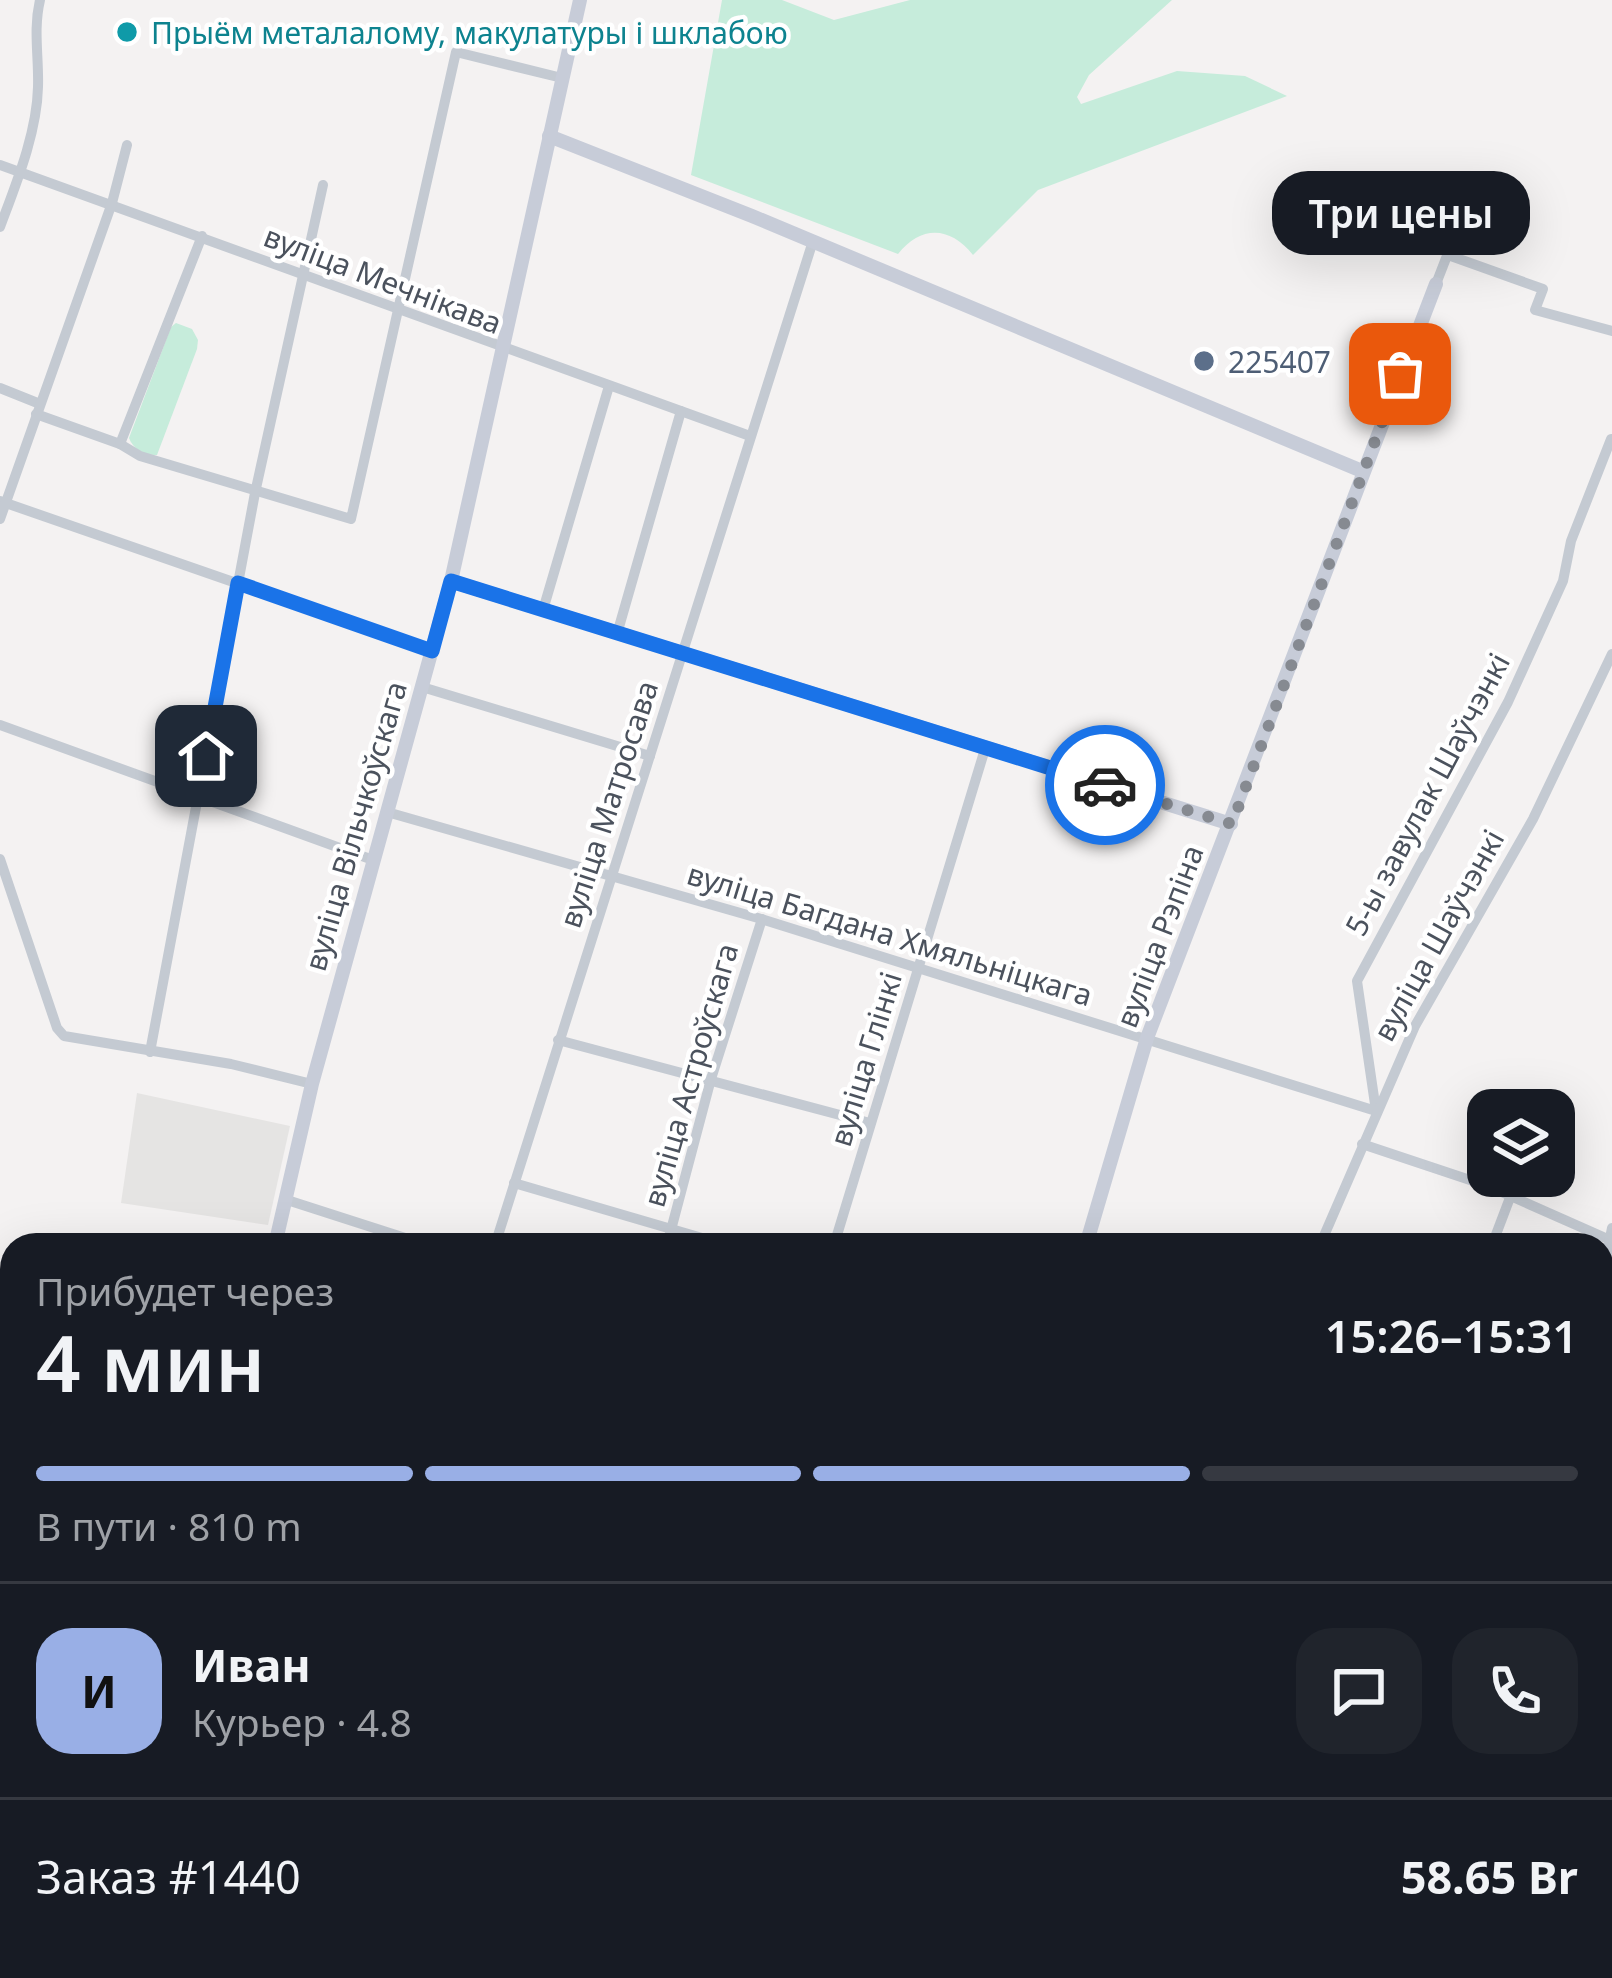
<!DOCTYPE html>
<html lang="ru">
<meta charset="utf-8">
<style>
body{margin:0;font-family:"Noto Sans",sans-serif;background:#20242c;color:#f1f3f6;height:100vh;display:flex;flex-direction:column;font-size:45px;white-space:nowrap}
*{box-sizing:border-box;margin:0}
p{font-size:39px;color:#9ea1a6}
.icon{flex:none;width:66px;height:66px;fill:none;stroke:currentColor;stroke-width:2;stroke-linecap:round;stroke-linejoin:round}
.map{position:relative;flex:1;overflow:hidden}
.drawer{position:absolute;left:0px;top:1233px;width:1614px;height:747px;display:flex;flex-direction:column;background:#171b24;border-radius:36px 36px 0 0;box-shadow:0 12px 48px #0002}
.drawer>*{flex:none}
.tools{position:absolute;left:1467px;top:1089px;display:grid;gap:24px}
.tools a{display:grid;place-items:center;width:108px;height:108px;border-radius:24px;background:#171b24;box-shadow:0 12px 48px #0002;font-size:60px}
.pin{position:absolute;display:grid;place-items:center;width:102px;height:102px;color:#fff;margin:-51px;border-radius:24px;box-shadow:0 6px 18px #0006}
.courier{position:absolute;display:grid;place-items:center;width:120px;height:120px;margin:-60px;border:9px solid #1a73e8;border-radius:50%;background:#fff;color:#222;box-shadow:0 3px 15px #0007}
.bubble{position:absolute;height:84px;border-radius:36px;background:#171b24;box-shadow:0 12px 48px #0002;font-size:39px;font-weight:600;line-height:84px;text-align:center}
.overview em{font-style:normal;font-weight:600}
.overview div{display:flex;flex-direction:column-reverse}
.overview{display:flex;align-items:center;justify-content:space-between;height:204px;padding:0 36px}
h1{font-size:78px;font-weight:600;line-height:90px}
.bar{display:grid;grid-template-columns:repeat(4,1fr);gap:18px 12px;align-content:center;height:144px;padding:0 36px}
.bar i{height:15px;border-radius:9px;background:#363941}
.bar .current{background:#99afe6}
.bar p{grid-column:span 4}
.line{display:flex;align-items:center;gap:30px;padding:0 36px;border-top:3px solid #363941}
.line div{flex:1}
.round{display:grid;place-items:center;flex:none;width:126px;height:126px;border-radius:36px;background:#20242c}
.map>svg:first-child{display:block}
</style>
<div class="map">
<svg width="1612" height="1978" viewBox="0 0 1612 1978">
<rect width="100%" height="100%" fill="#f4f2f2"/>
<polygon fill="#e5e4e3" points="137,1093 290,1126 268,1225 121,1203"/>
<g fill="#c6ecdb">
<path d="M722,0H782L834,20L910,0H1172L1089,75L1077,97L1081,104L1177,71L1245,76L1287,96L1038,190L973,255C950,226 921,225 898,254L691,175Z"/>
<path d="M176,323L192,329L198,340L197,349L157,455C145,456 133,449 129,438L171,327Z"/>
</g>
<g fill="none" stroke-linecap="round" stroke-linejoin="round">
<g stroke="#c4cad2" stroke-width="10">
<polyline points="0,165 750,436"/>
<path d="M0,227C16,184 37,133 38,87C39,57 33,30 40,0"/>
<polyline points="1448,255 1543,289 1535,310 1612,331"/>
<polyline points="1436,284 1476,181"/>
<polyline points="0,388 40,404"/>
<polyline points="36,414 120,444 140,456 351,519 456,52 562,78"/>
<polyline points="120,444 202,236"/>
<polyline points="0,501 432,651"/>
<polyline points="0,519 112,203 127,145"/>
<polyline points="543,610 609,386"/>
<polyline points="617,634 681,411"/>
<polyline points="422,687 650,756"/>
<polyline points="0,725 373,860"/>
<polyline points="387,812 758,918 1376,1111 1357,981 1508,702 1563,581 1571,541 1611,439"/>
<polyline points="0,859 57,1028 64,1036 231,1064 312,1084"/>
<polyline points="558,1040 870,1123"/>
<polyline points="150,1052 255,493 323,185"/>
<polyline points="1362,1144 1488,1186 1610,1240"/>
<polyline points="514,1183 726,1245"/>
<polyline points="284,1199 427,1245"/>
<polyline points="495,1245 813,241"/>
<polyline points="667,1245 711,1079 762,919"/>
<polyline points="834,1245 985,749"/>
<polyline points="1320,1245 1415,1026 1533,819 1612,654"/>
<polyline points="1492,1245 1511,1195"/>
<polyline points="1602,1279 1612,1228"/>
<polyline points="1602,1381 1612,1383"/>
<polyline points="1602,1475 1612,1478"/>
<polyline points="1602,1610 1612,1613"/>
<polyline points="1602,1751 1612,1755"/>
<polyline points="1602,1942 1612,1939"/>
<polyline points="592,1968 596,1978"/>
<polyline points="888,1968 890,1978"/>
<polyline points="1517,1968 1520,1978"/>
<polyline points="618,1978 649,1968"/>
<polyline points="1429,1978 1479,1968"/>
</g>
<g stroke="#c7ccd8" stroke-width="14">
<polyline points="549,136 752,216 1362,471"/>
<polyline points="451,581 1231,824"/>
<polyline points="275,1245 312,1084 451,581 580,0"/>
<polyline points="1086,1245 1147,1038 1436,284"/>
<polyline points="383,1968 387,1978"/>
<polyline points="1101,1968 1105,1978"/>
</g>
<g stroke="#b5b6bb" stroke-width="8">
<g id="rail">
<polyline points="0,1353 12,1387"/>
<polyline points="243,1968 247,1978"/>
</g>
</g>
<use href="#rail" stroke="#fff" stroke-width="3" stroke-dasharray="9" stroke-linecap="butt"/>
</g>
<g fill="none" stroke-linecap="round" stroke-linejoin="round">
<polyline stroke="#868a91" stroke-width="12" stroke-dasharray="0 21.6" points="1105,785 1232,824 1400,374"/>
<polyline stroke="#1a73e8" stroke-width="15" points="206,756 238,583 432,651 451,581 1105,785"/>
</g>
<circle fill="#0f9aa8" stroke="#fff" stroke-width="4.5" cx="127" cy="32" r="12"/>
<circle fill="#5c6f8a" stroke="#fff" stroke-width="4.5" cx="1204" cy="361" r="12"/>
<g text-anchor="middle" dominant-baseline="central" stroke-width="9" stroke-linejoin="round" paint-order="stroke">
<g font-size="30" fill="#0d838f" stroke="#fff" text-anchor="start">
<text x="151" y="32">Прыём металалому, макулатуры і шклабою</text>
</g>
<g font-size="30" fill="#4b525d" stroke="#fff">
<text transform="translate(383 279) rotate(21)">вуліца Мечнікава</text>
<text transform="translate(1427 794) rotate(-62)">5-ы завулак Шаўчэнкі</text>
<text transform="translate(608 804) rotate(-72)">вуліца Матросава</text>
<text transform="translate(355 826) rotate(-74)">вуліца Вільчкоўскага</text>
<text transform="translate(890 934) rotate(17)">вуліца Багдана Хмяльніцкага</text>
<text transform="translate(1438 935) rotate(-61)">вуліца Шаўчэнкі</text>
<text transform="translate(1159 936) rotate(-69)">вуліца Рэпіна</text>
<text transform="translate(865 1059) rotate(-73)">вуліца Глінкі</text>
<text transform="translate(690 1075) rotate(-74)">вуліца Астроўскага</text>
</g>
<g font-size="30" fill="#4e5e75" stroke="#fff" text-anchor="start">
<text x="1228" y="361">225407</text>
</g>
</g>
</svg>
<div class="tools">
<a><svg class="icon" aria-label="layers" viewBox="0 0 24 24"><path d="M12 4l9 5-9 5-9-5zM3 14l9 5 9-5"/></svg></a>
</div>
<div class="pin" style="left:1400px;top:374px;background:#ea580c"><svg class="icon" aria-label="bag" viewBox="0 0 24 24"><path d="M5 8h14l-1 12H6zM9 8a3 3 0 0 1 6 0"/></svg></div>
<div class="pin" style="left:206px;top:756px;background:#1f2937"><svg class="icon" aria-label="home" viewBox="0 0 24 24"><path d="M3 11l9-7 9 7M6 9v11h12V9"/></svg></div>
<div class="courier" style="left:1105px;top:785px"><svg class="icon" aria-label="car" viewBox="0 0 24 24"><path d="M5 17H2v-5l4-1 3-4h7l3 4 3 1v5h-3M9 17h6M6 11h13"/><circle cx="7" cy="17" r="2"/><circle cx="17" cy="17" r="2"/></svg></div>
<div class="bubble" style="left:1272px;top:171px;width:258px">Три цены</div>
<section class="drawer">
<div class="overview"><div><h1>4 мин</h1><p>Прибудет через</p></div><em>15:26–15:31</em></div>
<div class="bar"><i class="current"></i><i class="current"></i><i class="current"></i><i></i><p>В пути · 810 m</p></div>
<div class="line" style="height:216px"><b class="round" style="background:#99afe6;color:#111">И</b><div><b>Иван</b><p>Курьер · 4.8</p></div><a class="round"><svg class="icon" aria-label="chat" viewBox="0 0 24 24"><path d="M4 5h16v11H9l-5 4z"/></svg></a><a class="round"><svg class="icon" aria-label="phone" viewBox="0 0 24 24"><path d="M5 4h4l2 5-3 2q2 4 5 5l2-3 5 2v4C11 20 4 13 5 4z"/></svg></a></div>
<div class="line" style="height:156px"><div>Заказ #1440</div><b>58.65 Br</b></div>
</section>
</div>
